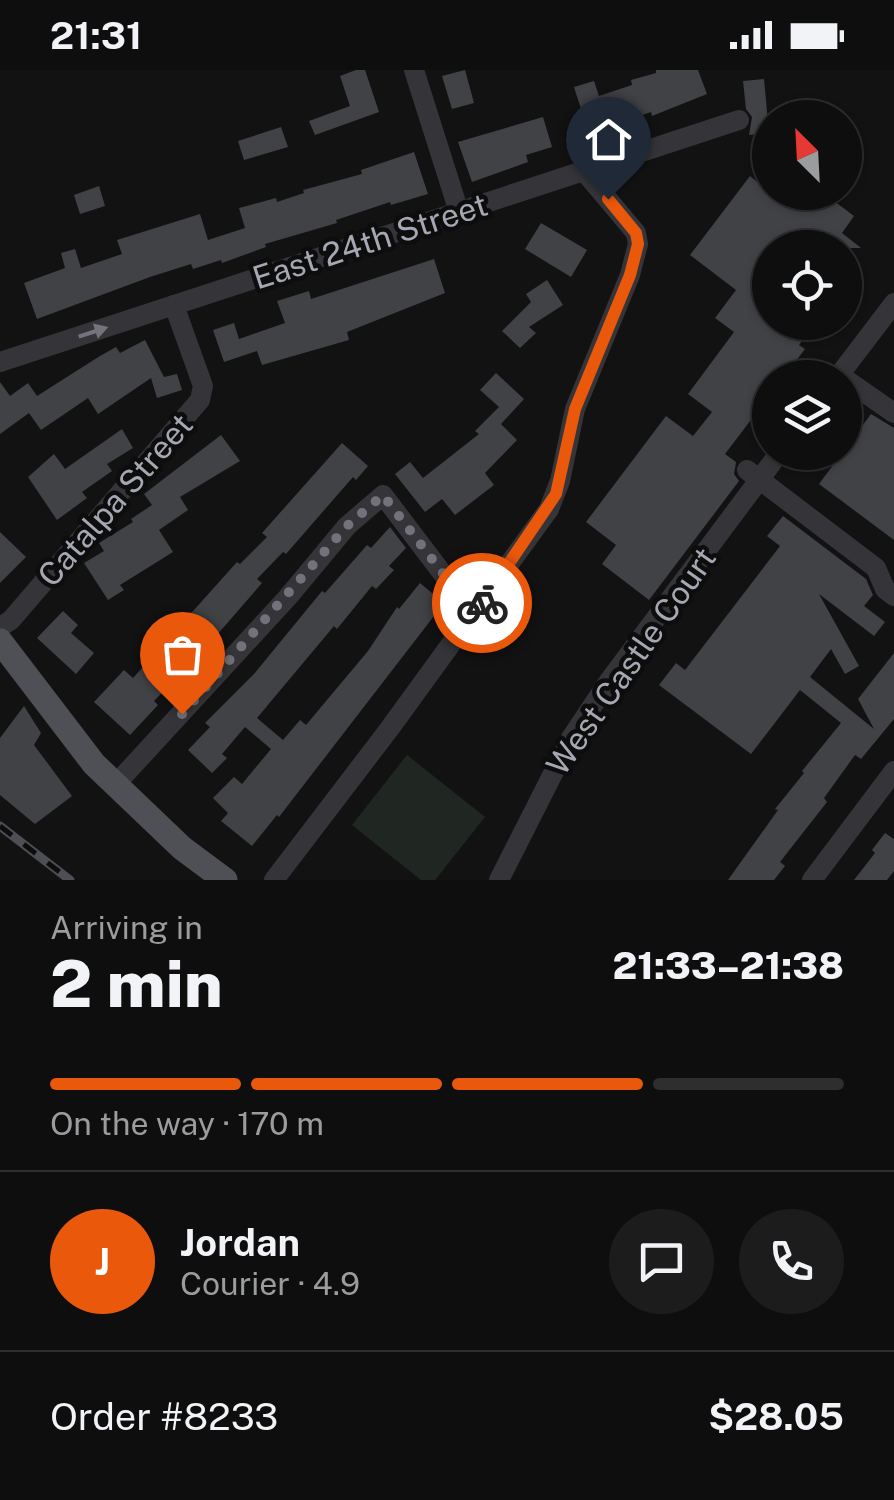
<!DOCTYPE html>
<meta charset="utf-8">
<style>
body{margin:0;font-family:"Public Sans",sans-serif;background:#1c1c1c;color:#f1f3f6;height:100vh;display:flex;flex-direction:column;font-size:38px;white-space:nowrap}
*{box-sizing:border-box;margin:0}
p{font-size:32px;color:#9b9c9e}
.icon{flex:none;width:55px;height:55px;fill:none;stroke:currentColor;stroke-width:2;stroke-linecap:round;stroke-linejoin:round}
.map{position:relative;height:810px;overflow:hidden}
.panel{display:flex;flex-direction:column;background:#0e0e0e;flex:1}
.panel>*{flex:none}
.needle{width:65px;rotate:336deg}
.controls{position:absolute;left:752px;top:30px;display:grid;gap:20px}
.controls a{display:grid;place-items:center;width:110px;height:110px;border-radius:50%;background:#0e0e0e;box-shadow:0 2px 8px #0004,0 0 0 2px #2e2e2e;font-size:50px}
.pin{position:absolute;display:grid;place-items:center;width:85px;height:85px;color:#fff;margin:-102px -42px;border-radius:50% 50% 50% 0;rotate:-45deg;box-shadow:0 0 10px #0007}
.pin .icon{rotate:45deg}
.courier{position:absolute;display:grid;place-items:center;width:100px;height:100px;margin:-50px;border:8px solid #ea580c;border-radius:50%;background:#fff;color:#222;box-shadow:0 2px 12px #0007}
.headline em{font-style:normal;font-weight:800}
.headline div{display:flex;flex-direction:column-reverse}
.headline{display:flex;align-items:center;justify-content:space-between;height:170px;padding:0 50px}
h1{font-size:65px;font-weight:800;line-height:75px}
.bar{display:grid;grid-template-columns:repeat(4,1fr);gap:15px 10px;align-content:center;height:120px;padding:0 50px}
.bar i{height:12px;border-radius:8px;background:#2e2e2e}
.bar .on{background:#ea580c}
.bar p{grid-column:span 4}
.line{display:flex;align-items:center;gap:25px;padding:0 50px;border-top:2px solid #2e2e2e}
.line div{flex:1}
.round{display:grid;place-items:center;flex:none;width:105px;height:105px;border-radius:52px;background:#1c1c1c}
.status{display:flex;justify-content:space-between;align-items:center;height:70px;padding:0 50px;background:#0e0e0e;direction:ltr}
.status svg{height:28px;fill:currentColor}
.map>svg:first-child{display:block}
</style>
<div class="status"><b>21:31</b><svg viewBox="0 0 49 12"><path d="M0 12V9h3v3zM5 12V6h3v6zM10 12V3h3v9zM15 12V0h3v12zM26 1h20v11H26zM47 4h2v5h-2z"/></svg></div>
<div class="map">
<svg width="894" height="810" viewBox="0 0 894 810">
<rect width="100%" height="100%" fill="#121213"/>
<polygon fill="#202722" points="407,685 485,747 435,810 421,810 352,755"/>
<g fill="#414246">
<polygon points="356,0 365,0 379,42 315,65 309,51 350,36 340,6"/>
<polygon points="465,0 474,33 452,39 442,6"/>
<polygon points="656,0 698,0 707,24 652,46 651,42 609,56 610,60 590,67 574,17 594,11 599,26 632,15 631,10 656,3"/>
<polygon points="764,9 769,63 749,65 752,47 746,39 743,11"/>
<polygon points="543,47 552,77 526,85 528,92 472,112 458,72"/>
<polygon points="281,57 288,77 244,90 238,71"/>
<polygon points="414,82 428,124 391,135 390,132 336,150 337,153 265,174 266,177 222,193 221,190 193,199 191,194 150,207 37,249 24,213 65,198 61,183 75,179 81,198 122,184 117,170 200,144 208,170 245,158 239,138 276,128 277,132 304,123 303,120 362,104 361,100"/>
<polygon points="750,106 770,122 822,122 854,146 842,163 861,178 770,178 770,252 816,252 799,275 805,279 783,308 770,308 770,325 725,384 736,392 734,404 739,411 649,530 602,494 616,475 586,452 666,346 693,366 712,342 688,324 734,262 715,248 736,220 690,185"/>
<polygon points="99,116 105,136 80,144 74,125"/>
<polygon points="541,153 587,180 571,207 525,179"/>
<polygon points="434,189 445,223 347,262 349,270 262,295 257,281 224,292 213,260 234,253 239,269 285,253 277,231 309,221 311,229"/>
<polygon points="547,210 563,235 529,257 536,263 520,278 502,261 531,232 526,224"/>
<polygon points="145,270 164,307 177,304 182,320 157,328 151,308 98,344 88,328 41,360 29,343 0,364 0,312 10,326 28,313 37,326 100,286 116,277 120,283"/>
<polygon points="496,303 524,329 501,354 517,370 485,403 494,415 455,445 442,429 425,442 395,404 410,392 423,408 479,364 475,361 499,337 480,320"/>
<polygon points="871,344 894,358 894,470 819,414"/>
<polygon points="122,359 133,378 107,394 112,401 82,422 87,428 57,450 28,407 54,384 65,399"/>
<polygon points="221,365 240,391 180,427 188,440 159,460 173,482 120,515 124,520 108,530 84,493 104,481 99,473 133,452 131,449 152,435 144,424"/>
<polygon points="342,373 368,396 356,410 353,407 286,484 283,482 257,509 262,513 210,573 154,631 158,635 130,665 94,632 124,600 133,608 237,492 240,494 267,467 262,463"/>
<polygon points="783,446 866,509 873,525 864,536 885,552 874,566 819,524 859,596 845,604 831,579 810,607 874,659 858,629 894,583 894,649 861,689 855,685 824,728 827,732 780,792 785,796 774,810 728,810 778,740 775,739 804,703 802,701 841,653 800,620 751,684 659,615 676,593 685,600 780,476 767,466"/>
<polygon points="390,457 406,478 389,496 394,500 376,519 372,516 337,559 334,556 257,648 283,670 300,650 306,655 368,581 397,537 399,539 420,513 444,533 279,747 277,745 252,776 221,751 228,743 213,728 234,707 242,714 271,679 245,657 222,684 227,688 212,703 188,680 210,657 205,653 254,604 322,521 325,523 367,475 371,478"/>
<polygon points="0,462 26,487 0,513"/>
<polygon points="63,541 78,555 71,563 94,583 76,604 37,568"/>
<polygon points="24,636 41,663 34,675 72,726 35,754 0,725 0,668"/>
<polygon points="885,763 894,769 894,801 887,810 854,810 875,783 872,780"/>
</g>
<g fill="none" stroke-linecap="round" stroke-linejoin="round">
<g stroke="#353539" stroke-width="20">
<polyline points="414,0 459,142"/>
<polyline points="0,292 739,50"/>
<polyline points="837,308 894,233"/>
<polyline points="845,309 894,343"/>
<polyline points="747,400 876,498 885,519 894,526"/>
<polyline points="0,557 11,550 200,330 203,316 174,235"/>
<polyline points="115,715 288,527 347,456 383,425 474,545"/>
<polyline points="274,810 390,658 549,439 560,411 575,339 630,205 638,174 636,163 584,101"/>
<polyline points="499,810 571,668 609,611 780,382"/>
<polyline points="812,810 894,701"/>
</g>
<polyline stroke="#4f5056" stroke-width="25" points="0,571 94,694 182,778 225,810"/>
<g stroke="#4e4f54" stroke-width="9">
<polyline id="rail" points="0,756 70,810"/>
</g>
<use href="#rail" stroke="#0d0d0e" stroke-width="5" stroke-dasharray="15" stroke-linecap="butt"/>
</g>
<defs><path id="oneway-solid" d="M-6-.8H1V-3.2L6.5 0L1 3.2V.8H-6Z" transform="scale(2.5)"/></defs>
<use fill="#73747c" href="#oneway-solid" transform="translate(93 262) rotate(-18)"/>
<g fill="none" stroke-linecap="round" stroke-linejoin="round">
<polyline stroke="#72737a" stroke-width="10" stroke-dasharray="0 18" points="182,644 347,456 383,425 474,544 482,533"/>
<polyline stroke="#ea580c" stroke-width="12" points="482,533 556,424 575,339 630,205 638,174 636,163 608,129"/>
</g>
<g text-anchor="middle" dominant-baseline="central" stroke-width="9" stroke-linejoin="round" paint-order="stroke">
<g font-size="32" fill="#a5a7b2" stroke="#0d0d0e">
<text transform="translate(370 171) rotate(-18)">East 24th Street</text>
<text transform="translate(115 430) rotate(-49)">Catalpa Street</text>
<text transform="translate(631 591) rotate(-55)">West Castle Court</text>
</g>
</g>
</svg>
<div class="controls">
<a><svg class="needle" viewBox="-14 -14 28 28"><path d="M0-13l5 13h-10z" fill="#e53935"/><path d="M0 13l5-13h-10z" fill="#9b9c9e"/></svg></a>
<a><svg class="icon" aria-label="locate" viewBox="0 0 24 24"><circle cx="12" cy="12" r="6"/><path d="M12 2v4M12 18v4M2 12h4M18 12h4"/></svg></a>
<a><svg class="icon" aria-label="layers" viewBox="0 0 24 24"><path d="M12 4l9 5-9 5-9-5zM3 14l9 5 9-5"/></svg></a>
</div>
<div class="pin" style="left:182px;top:644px;background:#ea580c"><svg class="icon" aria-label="bag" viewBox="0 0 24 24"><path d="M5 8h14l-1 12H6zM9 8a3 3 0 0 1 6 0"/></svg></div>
<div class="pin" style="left:608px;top:129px;background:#1f2937"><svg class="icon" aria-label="home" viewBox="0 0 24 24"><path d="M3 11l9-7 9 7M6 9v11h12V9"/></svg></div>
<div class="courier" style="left:482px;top:533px"><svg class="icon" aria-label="bike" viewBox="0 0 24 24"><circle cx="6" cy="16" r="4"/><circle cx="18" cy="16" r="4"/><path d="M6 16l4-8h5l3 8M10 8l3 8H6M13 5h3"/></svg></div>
</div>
<section class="panel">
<div class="headline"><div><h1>2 min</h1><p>Arriving in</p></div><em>21:33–21:38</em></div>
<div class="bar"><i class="on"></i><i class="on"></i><i class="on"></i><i></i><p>On the way · 170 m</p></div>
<div class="line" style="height:180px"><b class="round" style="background:#ea580c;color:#fff">J</b><div><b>Jordan</b><p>Courier · 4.9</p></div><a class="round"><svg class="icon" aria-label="chat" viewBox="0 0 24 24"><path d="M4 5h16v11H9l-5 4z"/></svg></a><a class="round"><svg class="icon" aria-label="phone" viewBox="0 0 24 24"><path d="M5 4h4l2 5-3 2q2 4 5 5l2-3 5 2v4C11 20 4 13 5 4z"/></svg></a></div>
<div class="line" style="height:130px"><div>Order #8233</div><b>$28.05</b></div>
</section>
